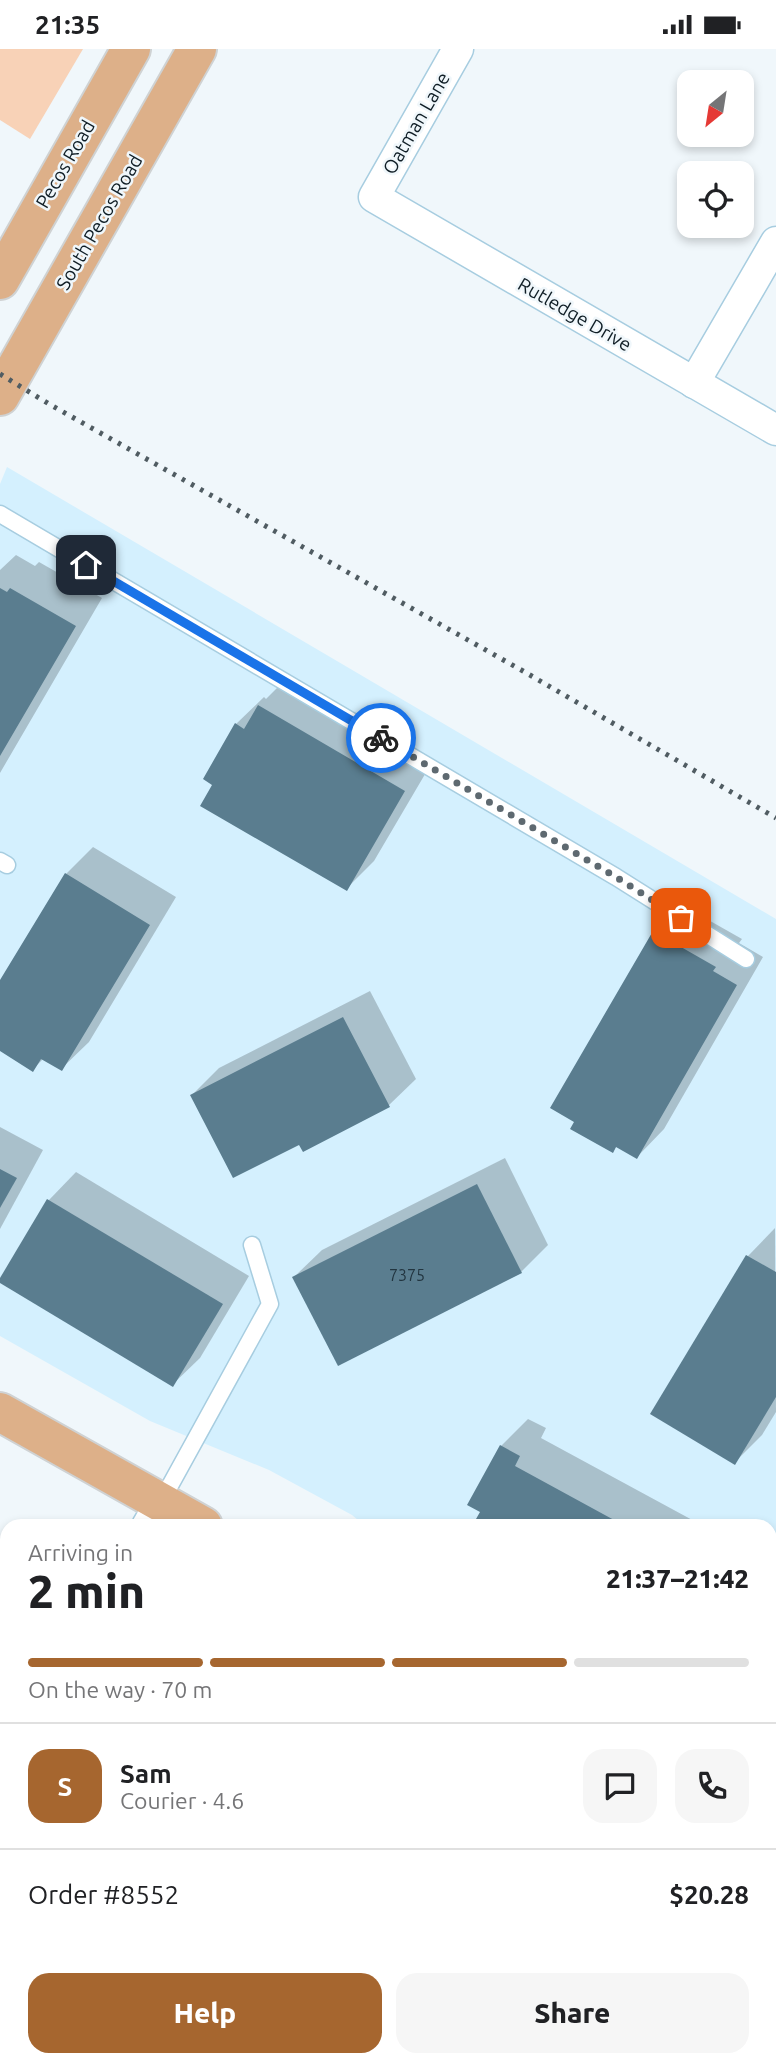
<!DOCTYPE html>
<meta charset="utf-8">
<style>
body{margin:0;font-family:Ubuntu,sans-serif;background:#f6f6f6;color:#202124;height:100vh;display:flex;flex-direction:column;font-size:26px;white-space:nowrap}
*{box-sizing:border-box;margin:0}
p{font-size:23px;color:#757577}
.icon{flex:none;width:38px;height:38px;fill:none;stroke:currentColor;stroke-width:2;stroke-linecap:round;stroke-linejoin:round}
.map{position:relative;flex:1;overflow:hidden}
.sheet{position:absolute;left:0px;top:1470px;width:777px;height:548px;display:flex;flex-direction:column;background:#fff;border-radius:21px 21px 0 0;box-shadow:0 4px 10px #0003}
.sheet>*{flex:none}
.needle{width:46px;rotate:210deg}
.buttons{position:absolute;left:677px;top:21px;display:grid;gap:14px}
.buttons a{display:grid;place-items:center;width:77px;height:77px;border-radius:14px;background:#fff;box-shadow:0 4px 10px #0003;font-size:35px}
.pin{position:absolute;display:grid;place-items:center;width:60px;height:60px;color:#fff;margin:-30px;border-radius:14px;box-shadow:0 4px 10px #0006}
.courier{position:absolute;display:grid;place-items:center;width:70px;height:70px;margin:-35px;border:5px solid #1a73e8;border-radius:50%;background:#fff;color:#222;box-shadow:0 2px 9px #0007}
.headline em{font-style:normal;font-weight:800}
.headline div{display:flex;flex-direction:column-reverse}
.headline{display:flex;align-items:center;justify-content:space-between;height:119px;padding:0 28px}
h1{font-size:46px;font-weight:800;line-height:52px}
.bar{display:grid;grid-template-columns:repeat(4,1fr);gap:10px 7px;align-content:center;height:84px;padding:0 28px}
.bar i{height:9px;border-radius:5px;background:#e0e0e0}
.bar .active{background:#a6662f}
.bar p{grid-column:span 4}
.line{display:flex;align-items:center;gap:18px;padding:0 28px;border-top:2px solid #e0e0e0}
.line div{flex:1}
.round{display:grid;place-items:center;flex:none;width:74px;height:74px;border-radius:21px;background:#f6f6f6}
.cta{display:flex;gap:14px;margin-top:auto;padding:14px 28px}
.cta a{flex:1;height:80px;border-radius:21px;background:#a6662f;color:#fff;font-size:28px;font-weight:800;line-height:80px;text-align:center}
.cta a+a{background:#f6f6f6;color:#202124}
.status{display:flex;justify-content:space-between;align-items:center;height:49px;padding:0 35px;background:#fff;direction:ltr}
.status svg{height:19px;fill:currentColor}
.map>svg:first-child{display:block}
</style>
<div class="status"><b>21:35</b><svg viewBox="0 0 49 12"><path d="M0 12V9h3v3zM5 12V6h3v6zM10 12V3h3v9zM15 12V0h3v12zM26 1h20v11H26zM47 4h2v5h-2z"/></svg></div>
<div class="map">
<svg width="776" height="2017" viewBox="0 0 776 2017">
<rect width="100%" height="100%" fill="#f0f7fb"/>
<polygon fill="#d4f0fe" points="7,418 776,870 776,1726 770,1722 770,1477 365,1477 352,1466 269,1421 150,1372 0,1287 0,435"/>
<polygon fill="#f8d2b7" points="0,0 83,0 30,90 0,71"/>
<g fill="#0003">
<polygon points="16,506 35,517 39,513 102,549 0,724 0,521"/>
<polygon points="286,630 431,715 374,812 346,840 215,735 236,675 264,648 266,650"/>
<polygon points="93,798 176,848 89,993 61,1020 44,1009 33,1020 0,1000 0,934 66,825"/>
<polygon points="682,856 742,890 739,894 763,908 664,1080 637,1108 618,1096 612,1102 654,883"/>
<polygon points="370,942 416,1030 388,1057 300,1093 192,1046 219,1019"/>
<polygon points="0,1078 43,1101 0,1180"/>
<polygon points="505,1109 548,1196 521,1223 294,1228 322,1201"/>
<polygon points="76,1123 249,1227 200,1309 172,1336 0,1232 49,1151"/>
<polygon points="775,1179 776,1363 762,1386 735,1413 653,1364 748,1207"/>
<polygon points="528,1370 546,1379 541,1389 696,1473 694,1477 474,1477 482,1462 501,1397"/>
<polygon points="0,1495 7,1498 7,1567 0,1574"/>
<polygon points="770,1516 776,1519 776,1677 770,1673"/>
<polygon points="7,2008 7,2011 136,2011 132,2017 2,2017"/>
<polygon points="253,2011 265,2011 269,2017 242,2017"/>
<polygon points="674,2011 757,2011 753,2017 685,2017"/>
</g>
<g fill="#5a7d8f">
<polygon points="0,539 7,543 10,539 76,577 0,707"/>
<polygon points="258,656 405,742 347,842 200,757 212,736 203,730 235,674 244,680"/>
<polygon points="65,824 150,876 62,1022 41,1010 33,1023 0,1002 0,931"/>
<polygon points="653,882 716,918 713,922 737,936 637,1110 616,1098 613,1104 570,1080 574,1073 550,1059"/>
<polygon points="343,968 390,1058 303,1103 299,1096 233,1129 190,1046"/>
<polygon points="0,1120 17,1129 0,1159"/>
<polygon points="477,1135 522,1224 338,1317 292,1228"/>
<polygon points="47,1150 223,1255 173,1338 0,1234 0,1229"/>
<polygon points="746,1206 776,1223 776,1348 735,1416 650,1365"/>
<polygon points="500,1396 520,1407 515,1417 625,1477 472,1477 480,1463 467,1456"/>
<polygon points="770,1559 776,1563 776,1679 770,1675"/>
<polygon points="4,1947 7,1949 7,1969 0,1965 0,1954"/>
<polygon points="7,2005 7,2011 127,2011 123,2017 0,2017"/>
<polygon points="670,2011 749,2011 745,2017 682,2017"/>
</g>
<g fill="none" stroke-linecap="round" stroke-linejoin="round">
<g stroke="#a7cde0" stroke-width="19">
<g id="lane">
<polyline points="0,465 616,828 746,910"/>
<polyline points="0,812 7,816"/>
<polyline points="161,1453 270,1255 252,1196"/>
</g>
</g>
<g stroke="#a7cde0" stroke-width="33">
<g id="street">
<polyline points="458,0 374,148 776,381"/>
<polyline points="694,334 776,193"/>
<polyline points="147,1477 161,1453"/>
<polyline points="0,1743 7,1730"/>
<polyline points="0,1787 7,1791"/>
<polyline points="414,2011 426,2017"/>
</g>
</g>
<g stroke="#cfd2d3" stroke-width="42">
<g id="primary">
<polyline points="0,231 131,0"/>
<polyline points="0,347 197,0"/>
<polyline points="0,1363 203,1477"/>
<polyline points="770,1801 776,1804"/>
</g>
</g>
<use href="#lane" stroke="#fff" stroke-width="16"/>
<use href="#street" stroke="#fff" stroke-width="30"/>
<use href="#primary" stroke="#ddb089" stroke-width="38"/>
<polyline stroke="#505c62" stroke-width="5" stroke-dasharray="3.5 7" stroke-linecap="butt" points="0,325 49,355 523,622 776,769"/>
</g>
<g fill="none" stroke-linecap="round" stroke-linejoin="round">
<polyline stroke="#5e6970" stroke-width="7" stroke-dasharray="0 12.6" points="381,689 616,828 681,869"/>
<polyline stroke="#1a73e8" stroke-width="9" points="86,516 381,689"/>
</g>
<g text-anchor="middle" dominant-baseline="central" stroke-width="5" stroke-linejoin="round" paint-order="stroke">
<g font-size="16" fill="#223540">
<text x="407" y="1226">7375</text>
</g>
<g font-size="19" fill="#0f1d25" stroke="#f0f7fb">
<text transform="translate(416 74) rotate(-60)">Oatman Lane</text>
<text transform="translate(65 115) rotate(-60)">Pecos Road</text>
<text transform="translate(99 173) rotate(-60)">South Pecos Road</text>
<text transform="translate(575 265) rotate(30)">Rutledge Drive</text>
</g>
</g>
</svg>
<div class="buttons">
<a><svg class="needle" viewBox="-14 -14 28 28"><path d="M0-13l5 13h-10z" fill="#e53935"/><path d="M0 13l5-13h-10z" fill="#757577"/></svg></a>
<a><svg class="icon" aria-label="locate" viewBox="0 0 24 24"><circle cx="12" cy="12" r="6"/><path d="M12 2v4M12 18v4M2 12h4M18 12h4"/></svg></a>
</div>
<div class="pin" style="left:681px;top:869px;background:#ea580c"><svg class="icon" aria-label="bag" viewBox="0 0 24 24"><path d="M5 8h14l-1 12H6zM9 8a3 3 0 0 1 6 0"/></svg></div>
<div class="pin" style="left:86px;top:516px;background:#1f2937"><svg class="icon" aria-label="home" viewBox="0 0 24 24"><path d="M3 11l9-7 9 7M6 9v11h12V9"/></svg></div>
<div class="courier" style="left:381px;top:689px"><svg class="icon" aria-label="bike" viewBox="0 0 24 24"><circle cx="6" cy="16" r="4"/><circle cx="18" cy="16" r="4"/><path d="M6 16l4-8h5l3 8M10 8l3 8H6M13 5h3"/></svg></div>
<section class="sheet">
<div class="headline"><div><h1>2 min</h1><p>Arriving in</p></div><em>21:37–21:42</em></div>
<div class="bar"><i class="active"></i><i class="active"></i><i class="active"></i><i></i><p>On the way · 70 m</p></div>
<div class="line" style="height:126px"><b class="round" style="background:#a6662f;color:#fff">S</b><div><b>Sam</b><p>Courier · 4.6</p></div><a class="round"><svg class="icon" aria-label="chat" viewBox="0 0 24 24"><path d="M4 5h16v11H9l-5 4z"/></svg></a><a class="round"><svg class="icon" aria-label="phone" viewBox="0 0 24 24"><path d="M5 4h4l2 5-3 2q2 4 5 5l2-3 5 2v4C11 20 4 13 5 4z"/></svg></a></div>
<div class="line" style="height:91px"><div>Order #8552</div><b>$20.28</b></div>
<div class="cta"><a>Help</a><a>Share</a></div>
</section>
</div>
